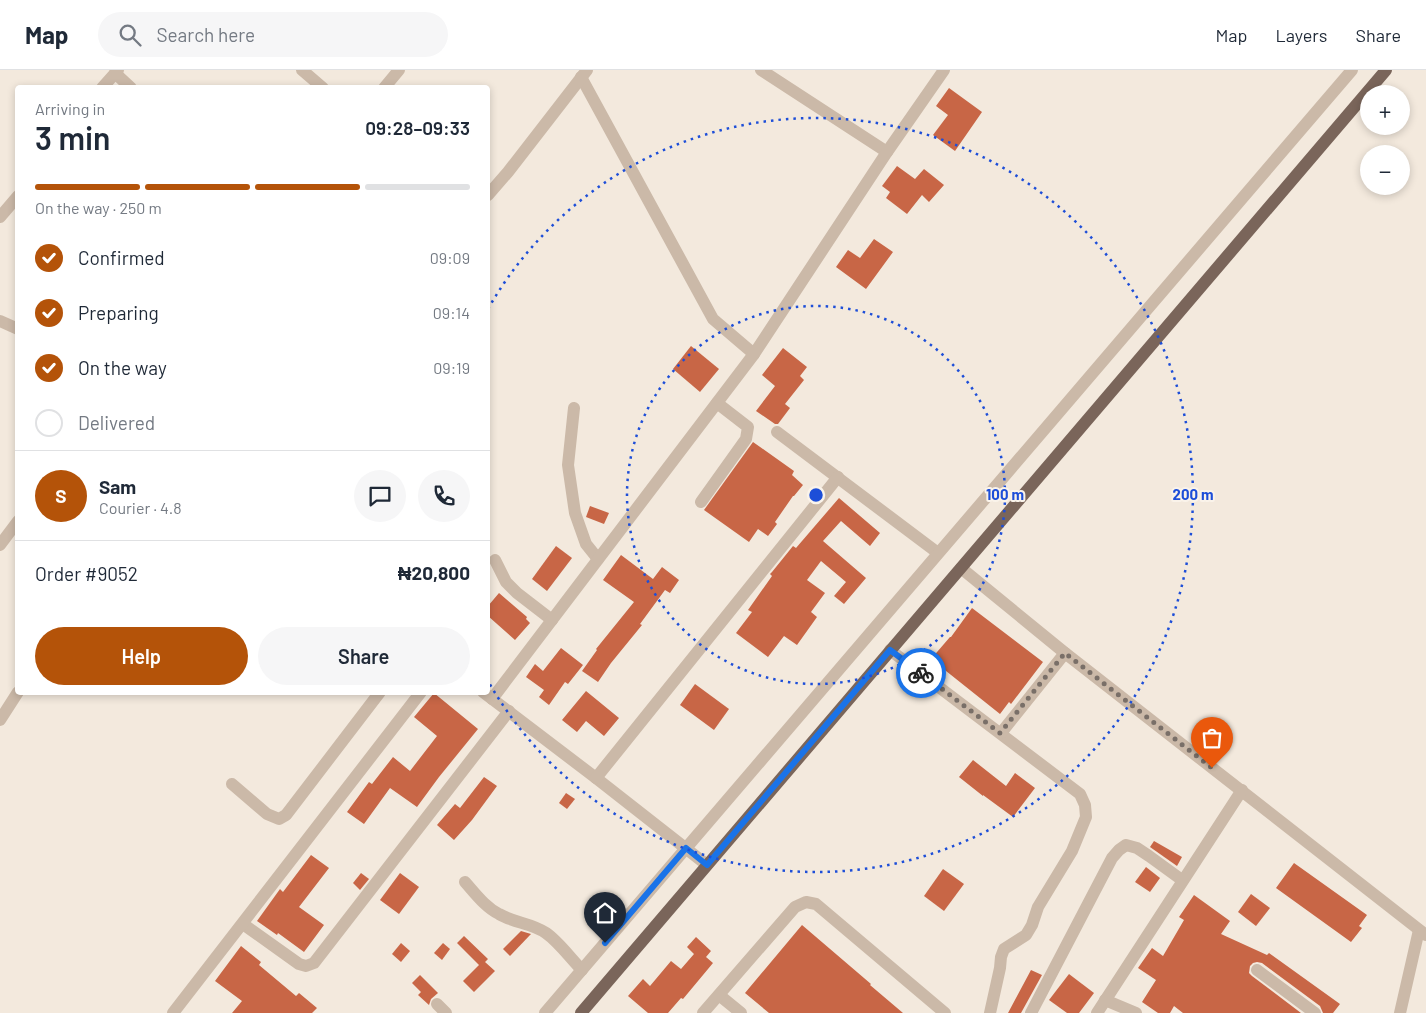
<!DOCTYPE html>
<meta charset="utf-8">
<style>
body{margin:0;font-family:Barlow,sans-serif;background:#f6f6f7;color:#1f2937;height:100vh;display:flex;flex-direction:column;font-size:19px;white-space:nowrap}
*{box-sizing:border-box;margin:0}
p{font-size:16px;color:#747a83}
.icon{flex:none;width:28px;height:28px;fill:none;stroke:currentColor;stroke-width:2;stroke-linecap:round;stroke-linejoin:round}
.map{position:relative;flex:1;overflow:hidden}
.details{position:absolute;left:15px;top:15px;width:475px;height:610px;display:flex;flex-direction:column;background:#fff;border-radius:5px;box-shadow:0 2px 8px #0003}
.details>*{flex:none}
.buttons{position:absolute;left:1360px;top:15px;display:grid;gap:10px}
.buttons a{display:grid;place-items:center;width:50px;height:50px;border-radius:50%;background:#fff;box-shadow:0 2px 8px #0003;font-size:25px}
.pin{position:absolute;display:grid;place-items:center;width:42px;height:42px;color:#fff;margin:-51px -21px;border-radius:50% 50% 50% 0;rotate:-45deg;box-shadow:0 0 5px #0007}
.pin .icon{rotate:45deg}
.courier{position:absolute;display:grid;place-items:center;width:50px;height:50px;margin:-25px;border:4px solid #1a73e8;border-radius:50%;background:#fff;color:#222;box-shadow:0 1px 6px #0007}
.headline em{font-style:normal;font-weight:600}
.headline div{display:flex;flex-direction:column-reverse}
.headline{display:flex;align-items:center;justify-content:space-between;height:85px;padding:0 20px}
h1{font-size:32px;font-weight:600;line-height:38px}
.bar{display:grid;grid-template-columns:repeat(4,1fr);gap:8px 5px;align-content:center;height:60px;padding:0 20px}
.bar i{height:6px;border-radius:4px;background:#e0e1e3}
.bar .on{background:#b45309}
.bar p{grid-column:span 4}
.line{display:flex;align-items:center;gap:12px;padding:0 20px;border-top:1px solid #e0e1e3}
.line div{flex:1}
.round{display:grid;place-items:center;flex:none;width:52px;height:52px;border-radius:26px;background:#f6f6f7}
ol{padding:0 20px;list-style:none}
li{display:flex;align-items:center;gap:15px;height:55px}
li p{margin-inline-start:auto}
li .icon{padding:5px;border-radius:50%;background:#b45309;color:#fff;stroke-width:4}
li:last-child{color:#747a83}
li i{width:28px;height:28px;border:2px solid #e0e1e3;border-radius:50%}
.action{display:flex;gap:10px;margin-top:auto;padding:10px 20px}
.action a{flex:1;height:58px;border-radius:30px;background:#b45309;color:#fff;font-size:20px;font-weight:600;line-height:58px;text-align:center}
.action a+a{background:#f6f6f7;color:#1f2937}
header{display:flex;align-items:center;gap:30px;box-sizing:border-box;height:70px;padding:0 25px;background:#fff;border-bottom:1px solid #e0e1e3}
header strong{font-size:24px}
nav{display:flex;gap:28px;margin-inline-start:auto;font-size:18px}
.search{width:350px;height:45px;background:#f6f6f7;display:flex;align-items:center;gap:12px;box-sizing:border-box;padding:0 18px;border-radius:28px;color:#747a83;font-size:19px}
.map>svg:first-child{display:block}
</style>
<header>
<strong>Map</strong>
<div class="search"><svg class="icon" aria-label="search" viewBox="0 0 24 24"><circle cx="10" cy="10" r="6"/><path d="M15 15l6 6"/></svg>Search here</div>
<nav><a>Map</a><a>Layers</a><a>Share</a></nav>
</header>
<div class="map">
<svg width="1426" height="943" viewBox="0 0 1426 943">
<rect width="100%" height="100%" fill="#f3e9dd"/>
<g fill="#c86646">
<polygon points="949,18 982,42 955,81 933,65 948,45 936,36"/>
<polygon points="897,96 915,109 924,99 944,115 929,132 922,125 907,144 886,128 890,122 882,116"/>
<polygon points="874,169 893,182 866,219 836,197 848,180 860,188"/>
<polygon points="691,276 719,299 700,322 673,299"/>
<polygon points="783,278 807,297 800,306 804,310 785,334 790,338 778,354 775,354 756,341 775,316 762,305"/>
<polygon points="753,372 794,401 792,405 803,415 794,426 793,426 775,452 777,454 768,466 758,459 749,472 704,440"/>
<polygon points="839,428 880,463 870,476 841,451 823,471 866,508 844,534 834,526 846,512 821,491 807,510 825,523 811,542 817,547 797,575 784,566 768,587 736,563 752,542 748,540 772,506 770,504 772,502 793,476 796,478"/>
<polygon points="590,436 609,443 604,454 586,447"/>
<polygon points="556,476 572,488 547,521 532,509"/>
<polygon points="621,485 653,509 662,497 679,510 670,523 665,520 640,554 642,555 611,593 598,612 582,601 597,580 596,579 634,532 603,510"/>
<polygon points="499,523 527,547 526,549 530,553 515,570 488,546 488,536"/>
<polygon points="972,538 1043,592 1011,634 1009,632 1000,644 931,589 950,567 951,567"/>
<polygon points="561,578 583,595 568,614 565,612 549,635 539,627 544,620 526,607 535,594 543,601"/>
<polygon points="695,614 729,639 714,660 680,635"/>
<polygon points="586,621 619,648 604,666 586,651 577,662 562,650"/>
<polygon points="434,623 478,659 439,707 417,737 390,718 364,754 347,742 369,712 372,714 393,687 410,701 437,666 414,647"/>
<polygon points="973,690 1006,716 1015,703 1035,718 1013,747 983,725 983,726 959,707"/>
<polygon points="484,707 497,716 472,750 454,770 437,755 455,734 460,738"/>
<polygon points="566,723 575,729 567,739 559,733"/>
<polygon points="1154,771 1182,787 1177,796 1150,777"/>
<polygon points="311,785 329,798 299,837 324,855 304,882 278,863 277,865 257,851 280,819 283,822"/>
<polygon points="1294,793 1367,845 1359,856 1362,858 1351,872 1276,818"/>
<polygon points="1146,797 1160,808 1150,822 1135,812"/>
<polygon points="943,799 964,814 944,841 924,826"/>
<polygon points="361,803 369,809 360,820 353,813"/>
<polygon points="400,803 419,817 399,844 380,830"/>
<polygon points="1251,824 1270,838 1256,856 1238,842"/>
<polygon points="1194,825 1230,851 1221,864 1267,885 1269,883 1340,934 1333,943 1323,943 1320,936 1262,893 1257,892 1253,893 1250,896 1249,903 1252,906 1301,943 1183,943 1174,936 1170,943 1158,943 1142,932 1156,910 1138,898 1152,878 1163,886 1184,850 1179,847"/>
<polygon points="802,855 871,914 870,915 903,943 769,943 745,923"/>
<polygon points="521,861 531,864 510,886 503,879"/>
<polygon points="464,866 488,889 485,892 495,901 474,922 463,911 479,895 457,873"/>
<polygon points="696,867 711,881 706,887 713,893 683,929 681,928 668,943 648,943 628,926 643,909 650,916 671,891 681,899 694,884 687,877"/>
<polygon points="401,873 410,881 401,892 392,884"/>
<polygon points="443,873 450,879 442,890 434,883"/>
<polygon points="241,876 261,892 259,895 296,926 299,923 317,938 312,943 232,943 242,931 215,911"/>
<polygon points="1031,900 1042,905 1037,914 1021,943 1008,943"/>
<polygon points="1069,904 1094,923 1079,943 1067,943 1049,930"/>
<polygon points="420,905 438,923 431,929 429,935 418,925 421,922 412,913"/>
</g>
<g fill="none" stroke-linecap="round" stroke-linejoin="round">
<g stroke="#cbb9a8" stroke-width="12">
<polyline points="302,0 323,18"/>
<polyline points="761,0 887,82"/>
<polyline points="115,3 131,18"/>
<polyline points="581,7 713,249 754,284"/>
<polyline points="102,18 118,0"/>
<polyline points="384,18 399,0"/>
<polyline points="488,125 508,102 587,0"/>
<polyline points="0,147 18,126"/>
<polyline points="0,251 18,259"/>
<polyline points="574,338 568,395 575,443 586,474 598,489"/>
<polyline points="777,362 938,483"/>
<polyline points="701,432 746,369 748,357 717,333"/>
<polyline points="0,475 18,451"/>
<polyline points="495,490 506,512 517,523 552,550"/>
<polyline points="961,498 1065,583 1426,865"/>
<polyline points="890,580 1080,724 1085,735 1086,747 1072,781 1038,837 1032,855 1026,865 1004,879 1001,887 1000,898 990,943"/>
<polyline points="483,622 596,708 707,795"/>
<polyline points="492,629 754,284 887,82 944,0"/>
<polyline points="0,650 18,622"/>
<polyline points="1001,663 1065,583"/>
<polyline points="596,708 838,407"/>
<polyline points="232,714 267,744 279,749 286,745 380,622"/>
<path d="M465,812C475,823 485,837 499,844C514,853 532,853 546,863C559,872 571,889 582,900"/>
<polyline points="243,854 299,894 306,896 314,893 509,641"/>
<polyline points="1257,900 1315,943"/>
<polyline points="719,925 741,943"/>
<polyline points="1105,930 1136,943"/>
<polyline points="437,934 446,943"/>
<polyline points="173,943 421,622"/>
<polyline points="545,943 1352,0"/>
<polyline points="703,943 795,837 806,832 816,834 945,943"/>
<polyline points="1031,943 1112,788 1119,780 1126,775 1137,778 1149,786 1182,810"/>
<polyline points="1097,943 1242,720"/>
<polyline points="1400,943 1419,860"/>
</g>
<polyline stroke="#7a655a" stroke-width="12" points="581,943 1386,0"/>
</g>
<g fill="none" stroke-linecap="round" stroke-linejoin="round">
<polyline stroke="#796f68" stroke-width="5" stroke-dasharray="0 9" points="921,603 1000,663 1065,583 1212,698"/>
<polyline stroke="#1a73e8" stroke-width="6" points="605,873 686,778 707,795 890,580 921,603"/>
</g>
<g fill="none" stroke="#1d4ed8" stroke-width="2.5" stroke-dasharray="2.5 5">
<circle cx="816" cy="425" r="189"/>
<path d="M488 239A377 377 0 1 1 488 611"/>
</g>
<circle cx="816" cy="425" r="8" fill="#1d4ed8" stroke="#faf3ea" stroke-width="2.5"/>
<g font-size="15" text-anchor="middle" font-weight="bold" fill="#1d4ed8" stroke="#faf3ea" stroke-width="4" stroke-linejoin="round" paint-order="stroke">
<text x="1005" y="430">100 m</text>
<text x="1193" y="430">200 m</text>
</g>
</svg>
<div class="buttons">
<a>+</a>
<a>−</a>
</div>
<div class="pin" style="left:1212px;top:698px;background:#ea580c"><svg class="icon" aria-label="bag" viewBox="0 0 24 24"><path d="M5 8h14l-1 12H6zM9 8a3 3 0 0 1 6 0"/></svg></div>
<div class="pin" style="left:605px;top:873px;background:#1f2937"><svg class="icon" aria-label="home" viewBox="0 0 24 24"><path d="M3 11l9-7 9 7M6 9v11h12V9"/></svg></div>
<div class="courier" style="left:921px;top:603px"><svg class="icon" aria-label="bike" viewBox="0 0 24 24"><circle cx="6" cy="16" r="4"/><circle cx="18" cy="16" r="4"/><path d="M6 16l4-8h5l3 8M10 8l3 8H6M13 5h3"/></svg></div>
<section class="details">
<div class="headline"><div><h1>3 min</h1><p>Arriving in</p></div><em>09:28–09:33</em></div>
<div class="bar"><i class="on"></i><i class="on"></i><i class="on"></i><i></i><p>On the way · 250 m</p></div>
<ol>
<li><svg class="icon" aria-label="check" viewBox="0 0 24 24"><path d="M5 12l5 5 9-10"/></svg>Confirmed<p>09:09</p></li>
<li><svg class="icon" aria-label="check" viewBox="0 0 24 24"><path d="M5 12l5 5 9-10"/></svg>Preparing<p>09:14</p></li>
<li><svg class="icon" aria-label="check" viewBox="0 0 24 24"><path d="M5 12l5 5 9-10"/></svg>On the way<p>09:19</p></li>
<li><i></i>Delivered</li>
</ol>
<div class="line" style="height:90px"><b class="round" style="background:#b45309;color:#fff">S</b><div><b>Sam</b><p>Courier · 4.8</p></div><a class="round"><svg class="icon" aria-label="chat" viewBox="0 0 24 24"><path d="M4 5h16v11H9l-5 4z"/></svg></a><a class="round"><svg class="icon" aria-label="phone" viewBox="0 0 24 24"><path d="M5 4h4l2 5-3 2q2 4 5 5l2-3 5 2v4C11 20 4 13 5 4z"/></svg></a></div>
<div class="line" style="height:65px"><div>Order #9052</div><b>₦20,800</b></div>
<div class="action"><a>Help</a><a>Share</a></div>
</section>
</div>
